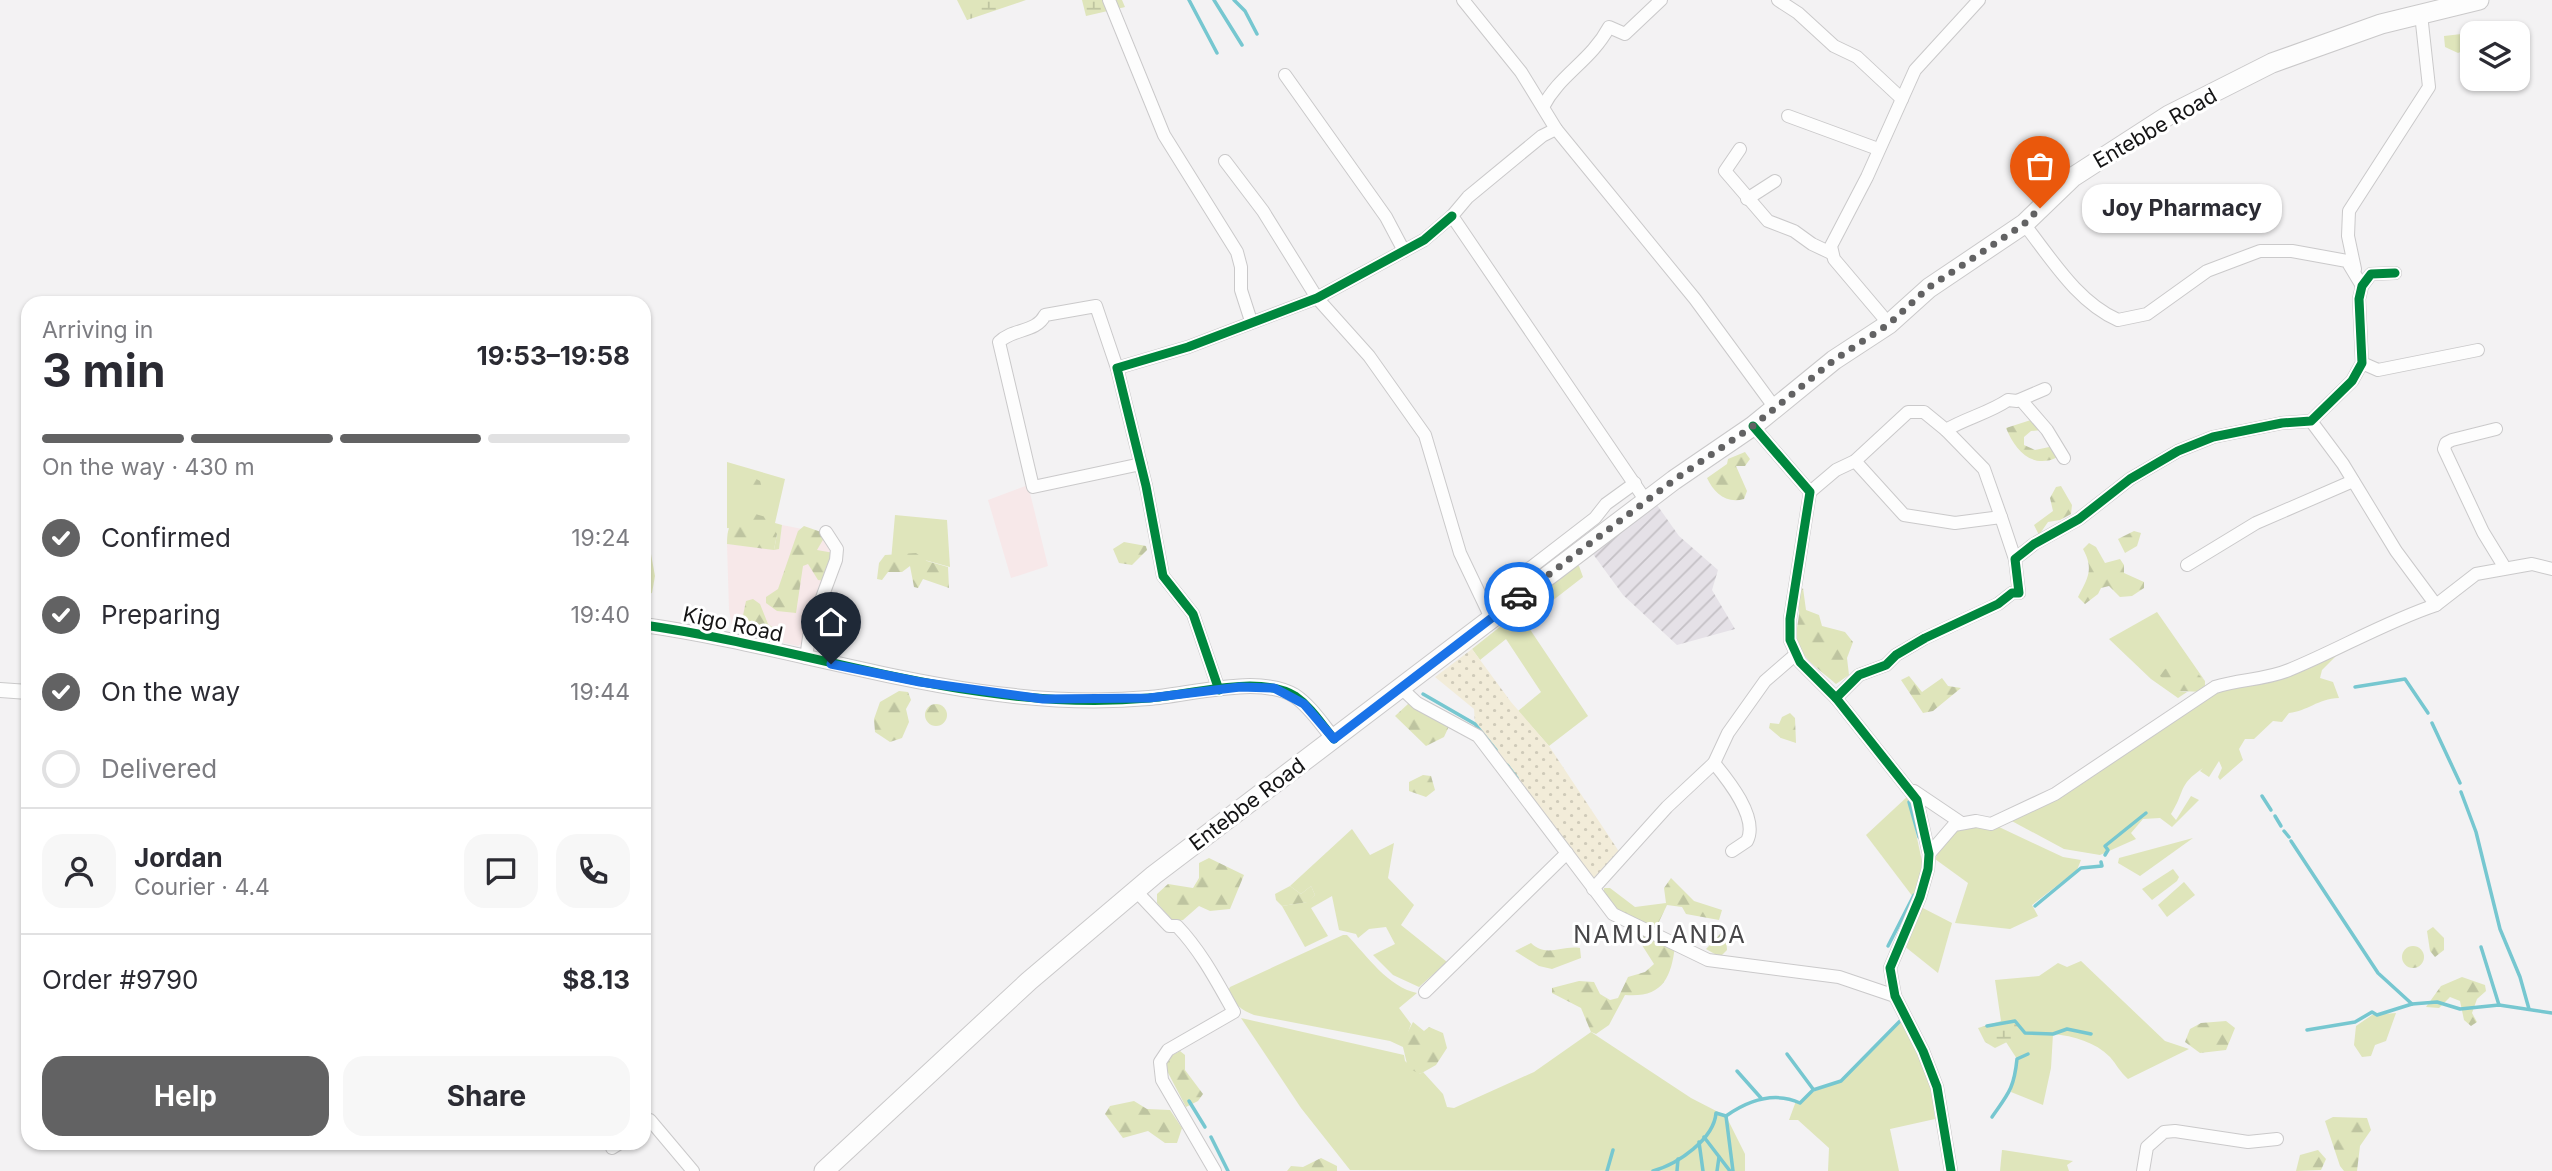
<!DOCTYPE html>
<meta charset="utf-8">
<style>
body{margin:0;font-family:Inter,sans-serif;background:#f7f7f7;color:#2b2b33;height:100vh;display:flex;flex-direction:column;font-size:26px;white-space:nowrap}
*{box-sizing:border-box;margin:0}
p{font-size:23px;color:#7c7c81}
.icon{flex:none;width:38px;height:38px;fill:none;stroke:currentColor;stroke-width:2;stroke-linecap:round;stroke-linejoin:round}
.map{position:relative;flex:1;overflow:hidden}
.panel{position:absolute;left:21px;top:296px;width:630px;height:854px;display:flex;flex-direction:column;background:#fff;border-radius:21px;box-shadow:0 2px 5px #0004}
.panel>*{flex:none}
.fabs{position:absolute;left:2460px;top:21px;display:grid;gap:14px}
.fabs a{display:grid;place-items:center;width:70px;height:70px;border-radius:14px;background:#fff;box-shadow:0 2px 5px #0004;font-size:35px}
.pin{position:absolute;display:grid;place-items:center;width:60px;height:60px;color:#fff;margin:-72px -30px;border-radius:50% 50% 50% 0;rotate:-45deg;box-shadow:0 0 7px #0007}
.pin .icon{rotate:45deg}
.courier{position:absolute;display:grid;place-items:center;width:70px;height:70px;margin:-35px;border:5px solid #1a73e8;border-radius:50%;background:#fff;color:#222;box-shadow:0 2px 9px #0007}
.bubble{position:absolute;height:49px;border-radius:21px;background:#fff;box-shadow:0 2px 5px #0004;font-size:23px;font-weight:700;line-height:49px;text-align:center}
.headline em{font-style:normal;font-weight:700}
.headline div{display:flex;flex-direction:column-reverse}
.headline{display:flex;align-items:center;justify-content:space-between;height:119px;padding:0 21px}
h1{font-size:46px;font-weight:700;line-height:52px}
.bar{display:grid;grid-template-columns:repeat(4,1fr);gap:10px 7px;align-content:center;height:84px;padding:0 21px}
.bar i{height:9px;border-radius:5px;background:#e1e1e2}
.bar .current{background:#626263}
.bar p{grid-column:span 4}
.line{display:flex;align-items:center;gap:18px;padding:0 21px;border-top:2px solid #e1e1e2}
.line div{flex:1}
.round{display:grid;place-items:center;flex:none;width:74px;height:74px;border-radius:21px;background:#f7f7f7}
ol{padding:0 21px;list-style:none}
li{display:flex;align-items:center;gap:21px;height:77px}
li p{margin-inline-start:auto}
li .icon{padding:7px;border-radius:50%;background:#626263;color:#fff;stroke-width:4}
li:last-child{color:#7c7c81}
li i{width:38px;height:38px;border:4px solid #e1e1e2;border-radius:50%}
.primary-button{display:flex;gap:14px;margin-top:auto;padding:14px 21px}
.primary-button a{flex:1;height:80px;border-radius:21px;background:#626263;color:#fff;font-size:28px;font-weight:700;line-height:80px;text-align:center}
.primary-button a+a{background:#f7f7f7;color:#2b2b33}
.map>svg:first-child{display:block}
</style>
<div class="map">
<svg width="2552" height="1171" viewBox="0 0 2552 1171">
<defs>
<pattern id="industrial-furrows" width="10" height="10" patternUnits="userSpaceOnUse" patternTransform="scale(1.75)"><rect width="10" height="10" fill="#e5e1e7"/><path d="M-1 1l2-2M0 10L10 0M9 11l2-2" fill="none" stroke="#c4c0c5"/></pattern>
<pattern id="forest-firs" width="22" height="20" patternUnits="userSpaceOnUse" patternTransform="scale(1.75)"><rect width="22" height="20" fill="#dfe5bb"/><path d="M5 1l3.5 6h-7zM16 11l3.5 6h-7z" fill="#bec4a0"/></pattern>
<pattern id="wetland-marsh" width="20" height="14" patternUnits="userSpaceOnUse" patternTransform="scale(1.75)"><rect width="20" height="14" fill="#dfe5bb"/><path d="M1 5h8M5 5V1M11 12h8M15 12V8" fill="none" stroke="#bec4a0"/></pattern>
<pattern id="sand-dots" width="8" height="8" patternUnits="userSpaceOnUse" patternTransform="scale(1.75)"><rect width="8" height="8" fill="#f2ecd9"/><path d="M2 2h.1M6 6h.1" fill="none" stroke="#cfcab9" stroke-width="1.8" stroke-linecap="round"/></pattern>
</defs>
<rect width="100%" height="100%" fill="#f3f2f3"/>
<g fill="#f7e8e9">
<polygon points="1028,485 1048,566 1011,578 988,500"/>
<polygon points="782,525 823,533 833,548 805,642 798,646 733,631 729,610 727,544 779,549"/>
</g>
<polygon fill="url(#industrial-furrows)" points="1657,505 1679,536 1718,570 1712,590 1735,629 1677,645 1623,595 1593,554"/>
<g fill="#dfe5bb">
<polygon points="727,462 785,479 775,523 782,525 779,549 774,550 777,534 727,528"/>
<polygon points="895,515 947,520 950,567 921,559 891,561"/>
<polygon points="1576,566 1579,566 1583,577 1525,622 1588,716 1549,746 1518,711 1541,692 1506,639 1480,660 1472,649"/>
<polygon points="2157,612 2205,681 2189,666 2178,691 2187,692 2178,698 2151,679 2109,639"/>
<path d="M2337,655L2322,670L2320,678L2333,682L2339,698C2317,699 2308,711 2289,713L2282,722L2273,721L2254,739H2245L2239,749L2243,760L2220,780L2218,777L2222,768L2219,761L2209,777L2200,771L2203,768C2177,786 2186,790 2171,814L2176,820L2191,796L2199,800L2172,827L2160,818L2143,819L2131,833L2136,839L2100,855L2064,849L2008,819L2115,755L2145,741L2171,715L2200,694Z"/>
<polygon points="1908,796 1923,866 1913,897 1866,835"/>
<polygon points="1962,826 1999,827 2063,857 2081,860 2077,870 2032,905 2038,916 2010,929 1955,923 1968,883 1935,859 1946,838"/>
<polygon points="1352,829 1370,855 1394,843 1388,878 1414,905 1401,925 1447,962 1419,987 1393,975 1373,955 1395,944 1386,927 1369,929 1358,938 1356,934 1339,930 1332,896 1311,908 1328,936 1305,947 1282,906 1307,902 1315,895 1311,886 1301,894 1290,886"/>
<polygon points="2193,838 2140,876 2118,863 2119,858"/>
<polygon points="2173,869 2179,877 2177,881 2152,900 2142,889"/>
<polygon points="2184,882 2195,895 2167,917 2158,905"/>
<polygon points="1919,906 1952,923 1938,973 1903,945"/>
<path d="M1343,935H1347C1367,956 1388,987 1417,993L1399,1008L1411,1024L1403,1047L1390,1041L1254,1015C1241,1010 1234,1004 1228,991L1230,987Z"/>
<path d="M2081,961L2165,1041L2189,1049L2128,1079C2120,1072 2117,1065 2110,1057C2095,1042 2074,1036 2053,1034L2051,1068L2043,1105L2011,1092L2017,1059L2006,1042L2025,1032L2015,1021H2001L1995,980L2039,976L2058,963L2067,967Z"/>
<polygon points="2396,1013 2386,1041 2375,1045 2371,1056 2362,1057 2354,1045 2356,1026 2372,1015"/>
<polygon points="1241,1018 1404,1055 1405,1061 1420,1074 1423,1072 1443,1094 1447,1107 1454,1108 1534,1072 1591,1032 1691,1098 1726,1116 1745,1154 1745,1171 1350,1170 1301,1108"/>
<path d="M1905,1018L1932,1087L1935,1119L1890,1129L1899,1171H1828L1829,1148L1798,1120H1789L1796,1101L1800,1103C1812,1087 1827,1090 1842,1079C1866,1063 1880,1035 1905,1018Z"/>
<polygon points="2002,1150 2003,1150 2073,1161 2067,1165 2069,1171 2000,1171"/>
</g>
<g fill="url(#forest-firs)">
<polygon points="2470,33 2473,47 2458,53 2445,47 2444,36"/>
<path d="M2034,419L2042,430L2031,431L2024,437V445L2035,450L2054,446L2058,457C2032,470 2015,450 2006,428Z"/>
<path d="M1745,452L1750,459L1745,466H1736L1747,491L1744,499C1726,504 1714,493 1707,478L1727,464L1728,459Z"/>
<path d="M740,470L760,481L765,498L755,507C744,499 743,488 732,481L733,474Z"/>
<polygon points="2061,486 2072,505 2071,514 2060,520 2048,522 2039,535 2034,525 2053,511 2050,498 2056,487"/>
<path d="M752,513L766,517L777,534L774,550L727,544C727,523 732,519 752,513Z"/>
<polygon points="804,526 821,532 824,538 817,550 834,553 826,581 818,580 808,564 803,566 796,613 777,611 766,603 766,597 778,589 798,531"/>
<polygon points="2134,531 2141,533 2137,546 2125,553 2118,539"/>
<polygon points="1124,542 1146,546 1147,550 1132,565 1119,563 1113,549"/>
<path d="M2089,543L2096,547L2105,563L2120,559L2124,565V573L2144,582V588L2132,596L2120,597L2109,586L2101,588L2098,594L2085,604L2078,597C2088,578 2094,569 2083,549Z"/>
<polygon points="645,551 651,554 655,576 652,593 644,595"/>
<polygon points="916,553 927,561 948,567 949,588 923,579 918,588 914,587 910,566 902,572 888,572 882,580 877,579 879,563 885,555"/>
<path d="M1803,588L1806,610L1819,615L1822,626L1845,632L1853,642L1847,658L1849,675L1836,684C1823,672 1796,655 1796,637C1797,622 1802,611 1797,597Z"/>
<polygon points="753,599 760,604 768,624 782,634 776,640 740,630 746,601"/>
<polygon points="2176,665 2190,666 2205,681 2205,692 2178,691 2160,676 2165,669"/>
<polygon points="1909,676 1922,692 1942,678 1948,686 1961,688 1933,711 1923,713 1901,680"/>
<polygon points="899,691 908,692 911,700 906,709 909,722 902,738 890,742 875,732 874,719 880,702"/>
<polygon points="1419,700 1451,722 1444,737 1426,746 1395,716 1408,704"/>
<circle cx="936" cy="715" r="11"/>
<polygon points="1790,713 1795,718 1796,743 1781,738 1769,728 1770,723 1779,724 1782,717"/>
<polygon points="1423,775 1431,776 1435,790 1426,797 1409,791 1409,782"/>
<polygon points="1209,858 1244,875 1230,909 1210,911 1199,906 1183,920 1174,922 1157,903 1157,894 1168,884 1193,888 1199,878 1199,863"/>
<polygon points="1671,878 1694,901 1722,910 1719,920 1686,914 1682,907 1667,905 1657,926 1635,920 1603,901 1604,888 1610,888 1635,907 1666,903 1664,888"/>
<polygon points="1290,886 1301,894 1311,886 1315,895 1308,902 1282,906 1276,900 1275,894"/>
<polygon points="2433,927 2444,938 2444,950 2435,957 2430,951 2427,931"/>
<polygon points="1721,933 1726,937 1727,950 1720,957 1706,949"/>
<path d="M1644,935L1675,946C1671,979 1662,998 1625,995L1609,1025L1596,1034L1591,1032L1581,1008L1552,993V988L1579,981L1594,982L1600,994L1610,1000L1618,998L1628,977L1645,972L1654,964L1640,942Z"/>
<path d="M1531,943C1546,958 1561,945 1580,948L1581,958L1552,969L1539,966L1515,951Z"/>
<circle cx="2413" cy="957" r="11"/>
<polygon points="2462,977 2485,985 2486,991 2477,999 2472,1013 2477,1022 2471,1026 2464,1020 2460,1001 2450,997 2439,1008 2426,1007 2441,986"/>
<polygon points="2226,1021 2235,1028 2226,1050 2200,1053 2185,1042 2190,1029 2201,1023"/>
<polygon points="1413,1022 1424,1031 1429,1027 1443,1033 1447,1048 1436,1065 1420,1074 1408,1068 1402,1043"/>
<polygon points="1180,1051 1185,1055 1185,1070 1203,1094 1198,1101 1186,1107 1165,1067 1169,1057"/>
<polygon points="1134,1101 1147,1109 1170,1110 1182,1128 1177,1143 1165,1143 1148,1131 1123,1138 1105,1114 1110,1106"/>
<polygon points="2333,1117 2367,1118 2371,1130 2360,1146 2357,1171 2344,1171 2340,1166 2325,1121"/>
<polygon points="2318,1150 2326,1159 2321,1170 2296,1171 2300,1155"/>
<polygon points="1321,1158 1337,1166 1337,1171 1287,1171 1291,1166 1303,1167"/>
</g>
<g fill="url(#wetland-marsh)">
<polygon points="957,0 1026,0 967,20"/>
<polygon points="1082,0 1122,0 1125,7 1086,16"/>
<polygon points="2001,1021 2015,1021 2025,1033 1995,1048 1985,1042 1978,1028"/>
</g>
<polygon fill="url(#sand-dots)" points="1472,649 1511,702 1549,746 1620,853 1600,876 1594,879 1475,724 1474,709 1435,677"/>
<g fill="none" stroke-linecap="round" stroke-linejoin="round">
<g stroke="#76c7d0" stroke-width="3.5">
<polyline points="1189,0 1217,53"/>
<polyline points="1214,0 1242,45"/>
<polyline points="1234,0 1245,11 1257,34"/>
<polyline points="2355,687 2405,679 2428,713"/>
<polyline points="1423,694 1475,724 1496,750"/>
<polyline points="2432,723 2460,783"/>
<polyline points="1507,765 1517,778"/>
<polyline points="2461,792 2476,832 2500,929 2520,977 2529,1009"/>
<polyline points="2262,796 2271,810"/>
<polyline points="1909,802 1919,837"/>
<polyline points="2275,816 2281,826"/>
<polyline points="2284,831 2289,837"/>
<polyline points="2291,841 2378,973 2412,1004"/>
<polyline points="2105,855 2108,850 2105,846 2146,813"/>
<polyline points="2035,906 2081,868 2102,866 2101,862"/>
<polyline points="1888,946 1914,895"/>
<polyline points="2481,947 2499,1005"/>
<polyline points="1987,1026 2015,1021 2025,1033 2053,1034 2067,1029 2091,1034"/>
<polyline points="2307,1030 2355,1022 2372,1012 2377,1015 2412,1004 2437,1002 2460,1009 2499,1005 2552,1013"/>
<polyline points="1787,1054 1813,1089"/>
<polyline points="1737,1071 1761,1098"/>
<polyline points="1189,1101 1205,1127"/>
<polyline points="1726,1116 1733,1171"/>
<path d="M1992,1117C2008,1094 2014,1089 2017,1059L2028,1054"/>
<polyline points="1211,1137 1228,1171"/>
<polyline points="1704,1137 1730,1171"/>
<polyline points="1699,1142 1703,1171"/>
<polyline points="1607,1171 1613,1150"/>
<path d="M1653,1171C1678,1164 1714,1139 1716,1113L1726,1116C1749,1100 1774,1091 1800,1103L1813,1090L1841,1081L1900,1021"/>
<polyline points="1677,1171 1678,1159"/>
<polyline points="1717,1171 1719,1157"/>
</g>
<g stroke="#cac9ca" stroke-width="14">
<g id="minor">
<polyline points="1109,0 1164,135 1237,252 1241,267 1241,290 1251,321"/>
<polyline points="1463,0 1521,72 1556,129 1695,299 1775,408"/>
<polyline points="1778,0 1798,13 1834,46 1857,57 1902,99"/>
<polyline points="1285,75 1386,217 1404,251"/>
<path d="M1543,107C1559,75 1591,61 1609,27L1625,34L1661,0"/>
<polyline points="1788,116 1878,149"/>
<polyline points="1556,129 1542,136 1468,197 1452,216 1646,501"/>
<polyline points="1740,149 1725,171 1768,221 1794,231 1812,244 1831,253"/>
<polyline points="1225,161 1263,211 1317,298 1369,356 1425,435 1460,553 1491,618"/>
<polyline points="1747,199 1775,181"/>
<path d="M2024,224C2051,258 2077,302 2118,320L2147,314L2207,271L2260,251H2292L2347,261L2362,286"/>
<polyline points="2355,269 2348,236 2349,211 2429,87 2421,14"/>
<polyline points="1889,324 1834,259 1831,246 1867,177 1915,70 1979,0"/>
<polyline points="2362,363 2378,370 2478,350"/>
<path d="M1117,368L1096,306L1045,315C1036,333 1013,328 999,342L1033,487L1141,464"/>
<polyline points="2021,400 2047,430 2064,458"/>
<polyline points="2311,421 2343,464 2396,551 2436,605 2476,574 2532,564 2552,569"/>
<polyline points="1753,426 1810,492 1790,619 1790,640 1800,662 1836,698 1917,800 1929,854 1928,869 1920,897 1890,968 1895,996 1923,1051 1937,1087 1951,1171"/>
<polyline points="2496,429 2452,440 2446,443 2444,449 2483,532 2505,568"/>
<polyline points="1946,430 1984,469 2001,517"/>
<polyline points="1855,461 1904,515 1955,523 2001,517 2015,559"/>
<path d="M1810,492L1836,470L1855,461L1908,412H1924L1946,430C1966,418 1989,413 2008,400L2017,401L2045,389"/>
<polyline points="2187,565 2256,523 2353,481"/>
<polyline points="1485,603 1595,518 1606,504 1635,483"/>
<polyline points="806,658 810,630 836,560 837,549 826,532"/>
<polyline points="1400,687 1417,703 1478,736 1613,914 1708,960 1839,977 1895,996"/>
<polyline points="1219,690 1193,614 1163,576 1146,486 1117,368 1188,347 1317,298 1424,240 1452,216"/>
<polyline points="1836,698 1859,675 1886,665 1896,655 1925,638 1998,604 2012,593 2019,593 2015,559 2034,544 2079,519 2130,479 2178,451 2213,437 2282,423 2311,421 2352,381 2362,363 2359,299 2362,286 2371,274 2395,273"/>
<path d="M1714,763C1728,780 1759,818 1747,841L1732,851"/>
<polyline points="1914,791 1960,822"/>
<path d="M1929,854L1954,825L1976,821L1991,824L2055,794L2215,687C2239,679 2266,680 2289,670C2338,650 2385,622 2436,605"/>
<polyline points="1593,889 1667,807 1714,763 1728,733 1765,681 1795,655"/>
<path d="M1136,891L1169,926H1177C1201,951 1217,982 1234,1012L1168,1050L1160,1062L1162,1080L1215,1171"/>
<polyline points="1425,992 1567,853"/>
<polyline points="650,1120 693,1171"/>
<polyline points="612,1148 620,1143"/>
<polyline points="2143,1171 2147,1147 2164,1132 2175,1131 2248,1142 2277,1139"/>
</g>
</g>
<g stroke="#cac9ca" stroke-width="16">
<g id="tertiary">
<path d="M644,625C813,649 976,714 1149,698C1189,695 1260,674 1295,696C1311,707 1322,725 1334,739"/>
<polyline points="0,690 28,692"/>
</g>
</g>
<g stroke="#cac9ca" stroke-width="21">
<polyline id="primary" points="824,1171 1029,981 1154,875 1674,480 1753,426 1834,360 1889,324 1929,288 2024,224 2073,177 2169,115 2272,63 2381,24 2479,0"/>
</g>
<use href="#minor" stroke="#fdfdfd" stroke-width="12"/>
<use href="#tertiary" stroke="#fdfdfd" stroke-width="14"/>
<use href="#primary" stroke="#fdfdfd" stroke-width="19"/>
<g stroke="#fff" stroke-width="13">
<g id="cycleway">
<polyline points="1753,426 1810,492 1790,619 1790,640 1800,662 1836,698 1917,800 1929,854 1928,869 1920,897 1890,968 1895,996 1923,1051 1937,1087 1951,1171"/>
<path d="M644,625C813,649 976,714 1149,698C1189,695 1260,674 1295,696C1311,707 1322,725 1334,739"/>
<polyline points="1219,690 1193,614 1163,576 1146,486 1117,368 1188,347 1317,298 1424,240 1452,216"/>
<polyline points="1836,698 1859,675 1886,665 1896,655 1925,638 1998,604 2012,593 2019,593 2015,559 2034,544 2079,519 2130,479 2178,451 2213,437 2282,423 2311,421 2352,381 2362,363 2359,299 2362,286 2371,274 2395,273"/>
</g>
</g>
<use href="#cycleway" stroke="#00873e" stroke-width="9"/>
</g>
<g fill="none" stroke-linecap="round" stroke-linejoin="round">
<polyline stroke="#626263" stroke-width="7" stroke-dasharray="0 12.6" points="1519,597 1674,480 1753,426 1834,360 1889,324 1928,288 2024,224 2040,208"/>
<polyline stroke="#1a73e8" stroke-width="9" points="831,664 920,682 1043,699 1149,698 1240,687 1274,688 1304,704 1334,739 1519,597"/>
</g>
<g text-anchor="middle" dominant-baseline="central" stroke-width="6" stroke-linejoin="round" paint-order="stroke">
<g font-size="21" fill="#141415" stroke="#fff">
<text transform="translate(2155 128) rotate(-30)">Entebbe Road</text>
<text transform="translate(733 624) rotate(12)">Kigo Road</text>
<text transform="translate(1247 804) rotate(-37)">Entebbe Road</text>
</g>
<g font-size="24" letter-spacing="2" fill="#484749" stroke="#fff">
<text x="1660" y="934">NAMULANDA</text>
</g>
</g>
</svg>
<div class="fabs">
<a><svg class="icon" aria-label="layers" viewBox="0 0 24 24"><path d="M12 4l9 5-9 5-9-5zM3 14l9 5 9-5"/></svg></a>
</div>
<div class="pin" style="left:2040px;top:208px;background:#ea580c"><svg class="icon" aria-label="bag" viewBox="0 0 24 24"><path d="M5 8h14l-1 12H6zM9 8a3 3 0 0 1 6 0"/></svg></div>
<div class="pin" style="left:831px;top:664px;background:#1f2937"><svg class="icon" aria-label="home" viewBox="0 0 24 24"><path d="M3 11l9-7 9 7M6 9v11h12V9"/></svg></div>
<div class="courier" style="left:1519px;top:597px"><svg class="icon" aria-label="car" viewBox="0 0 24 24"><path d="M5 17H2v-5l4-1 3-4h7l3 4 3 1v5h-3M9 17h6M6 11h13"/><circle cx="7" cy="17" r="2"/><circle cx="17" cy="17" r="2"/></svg></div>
<div class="bubble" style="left:2082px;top:184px;width:200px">Joy Pharmacy</div>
<section class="panel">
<div class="headline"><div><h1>3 min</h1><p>Arriving in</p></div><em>19:53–19:58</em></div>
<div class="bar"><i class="current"></i><i class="current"></i><i class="current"></i><i></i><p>On the way · 430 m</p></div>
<ol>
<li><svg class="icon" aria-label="check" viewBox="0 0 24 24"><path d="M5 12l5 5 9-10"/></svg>Confirmed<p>19:24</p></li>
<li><svg class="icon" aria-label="check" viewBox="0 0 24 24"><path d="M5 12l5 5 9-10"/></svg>Preparing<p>19:40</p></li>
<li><svg class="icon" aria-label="check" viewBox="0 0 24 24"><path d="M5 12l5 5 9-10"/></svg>On the way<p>19:44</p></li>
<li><i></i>Delivered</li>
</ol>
<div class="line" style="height:126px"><a class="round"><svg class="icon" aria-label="person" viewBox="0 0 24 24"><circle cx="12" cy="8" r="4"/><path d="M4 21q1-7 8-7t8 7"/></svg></a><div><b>Jordan</b><p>Courier · 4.4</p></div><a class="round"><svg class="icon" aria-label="chat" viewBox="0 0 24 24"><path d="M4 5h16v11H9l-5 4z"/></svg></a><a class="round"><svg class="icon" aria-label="phone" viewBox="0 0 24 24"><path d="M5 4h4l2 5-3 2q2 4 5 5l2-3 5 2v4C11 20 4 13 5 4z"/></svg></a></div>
<div class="line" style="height:91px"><div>Order #9790</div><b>$8.13</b></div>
<div class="primary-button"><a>Help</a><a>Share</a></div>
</section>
</div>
